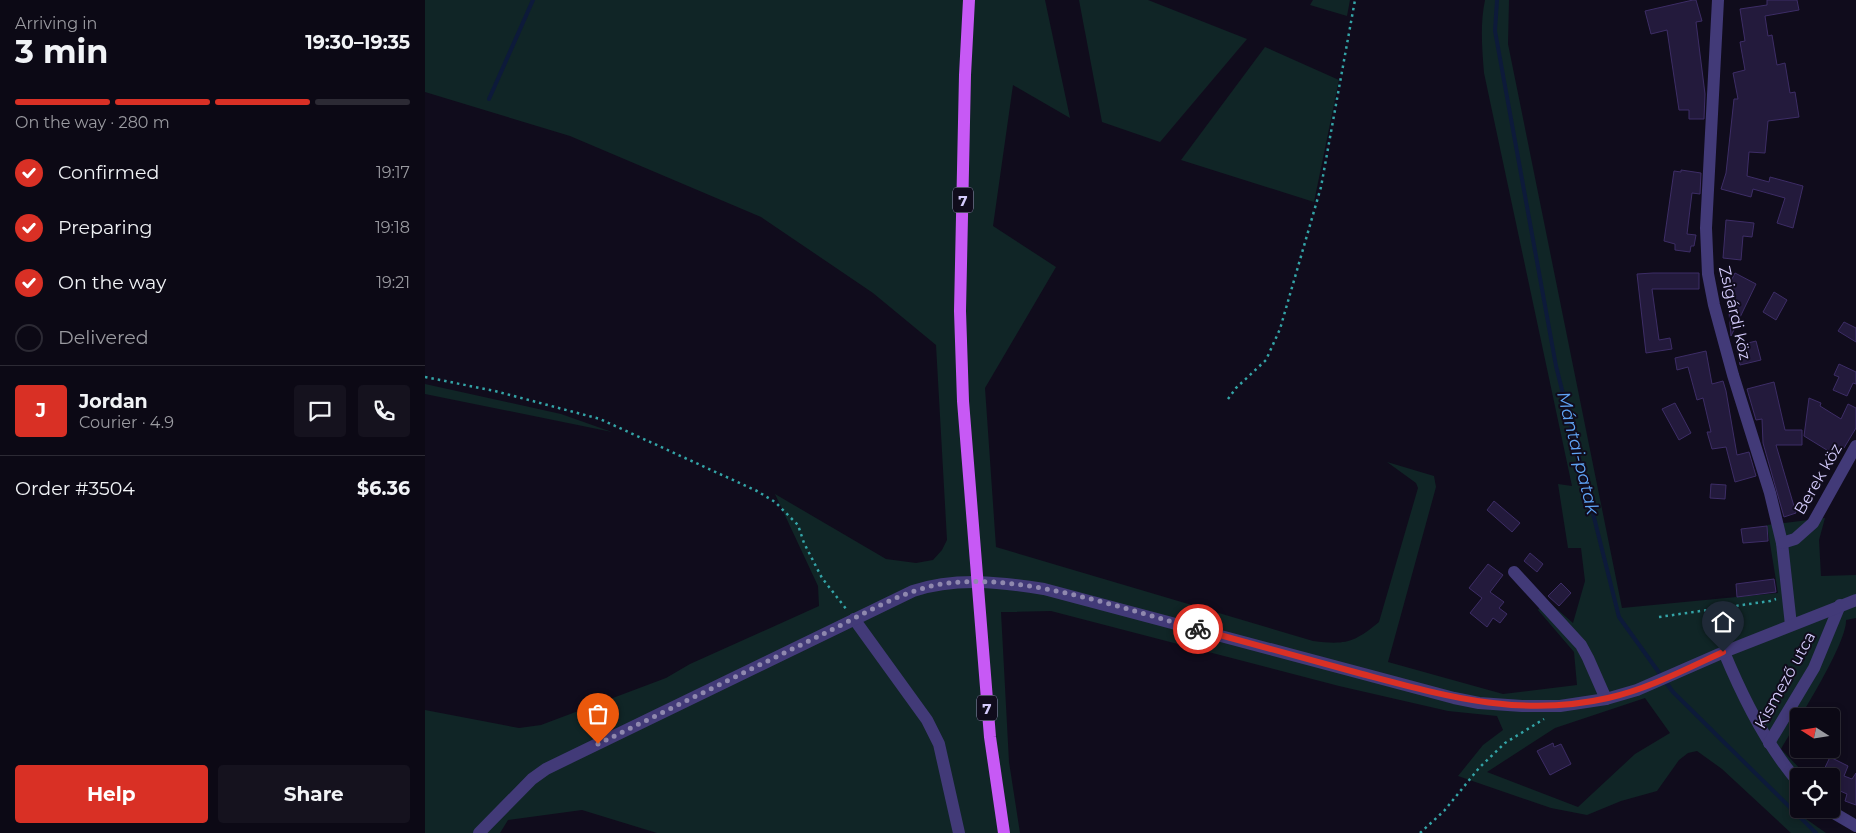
<!DOCTYPE html>
<meta charset="utf-8">
<style>
body{margin:0;font-family:Montserrat,sans-serif;background:#15121e;color:#f1f3f6;height:100vh;display:flex;flex-direction:column;font-size:19px;white-space:nowrap}
*{box-sizing:border-box;margin:0}
p{font-size:16px;color:#9a9aa0}
.icon{flex:none;width:28px;height:28px;fill:none;stroke:currentColor;stroke-width:2;stroke-linecap:round;stroke-linejoin:round}
.map{position:relative;flex:1;overflow:hidden}
.sheet{display:flex;flex-direction:column;background:#0c0915;width:425px}
.sheet>*{flex:none}
.needle{width:32px;rotate:282deg}
.fabs{position:absolute;left:1365px;top:708px;display:grid;gap:10px}
.fabs a{display:grid;place-items:center;width:50px;height:50px;border-radius:5px;background:#0c0915;box-shadow:0 2px 8px #0003,0 0 0 1px #2c2a34;font-size:25px}
.pin{position:absolute;display:grid;place-items:center;width:42px;height:42px;color:#fff;margin:-51px -21px;border-radius:50% 50% 50% 0;rotate:-45deg;box-shadow:0 0 5px #0007}
.pin .icon{rotate:45deg}
.courier{position:absolute;display:grid;place-items:center;width:50px;height:50px;margin:-25px;border:4px solid #d93025;border-radius:50%;background:#fff;color:#222;box-shadow:0 1px 6px #0007}
.summary em{font-style:normal;font-weight:700}
.summary div{display:flex;flex-direction:column-reverse}
.summary{display:flex;align-items:center;justify-content:space-between;height:85px;padding:0 15px}
h1{font-size:32px;font-weight:700;line-height:38px}
.bar{display:grid;grid-template-columns:repeat(4,1fr);gap:8px 5px;align-content:center;height:60px;padding:0 15px}
.bar i{height:6px;border-radius:4px;background:#2c2a34}
.bar .selected{background:#d93025}
.bar p{grid-column:span 4}
.line{display:flex;align-items:center;gap:12px;padding:0 15px;border-top:1px solid #2c2a34}
.line div{flex:1}
.round{display:grid;place-items:center;flex:none;width:52px;height:52px;border-radius:5px;background:#15121e}
ol{padding:0 15px;list-style:none}
li{display:flex;align-items:center;gap:15px;height:55px}
li p{margin-inline-start:auto}
li .icon{padding:5px;border-radius:50%;background:#d93025;color:#fff;stroke-width:4}
li:last-child{color:#9a9aa0}
li i{width:28px;height:28px;border:2px solid #2c2a34;border-radius:50%}
.action{display:flex;gap:10px;margin-top:auto;padding:10px 15px}
.action a{flex:1;height:58px;border-radius:5px;background:#d93025;color:#fff;font-size:20px;font-weight:700;line-height:58px;text-align:center}
.action a+a{background:#15121e;color:#f1f3f6}
main{display:flex;flex:1;min-height:0}
.map>svg:first-child{display:block}
</style>
<main>
<section class="sheet">
<div class="summary"><div><h1>3 min</h1><p>Arriving in</p></div><em>19:30–19:35</em></div>
<div class="bar"><i class="selected"></i><i class="selected"></i><i class="selected"></i><i></i><p>On the way · 280 m</p></div>
<ol>
<li><svg class="icon" aria-label="check" viewBox="0 0 24 24"><path d="M5 12l5 5 9-10"/></svg>Confirmed<p>19:17</p></li>
<li><svg class="icon" aria-label="check" viewBox="0 0 24 24"><path d="M5 12l5 5 9-10"/></svg>Preparing<p>19:18</p></li>
<li><svg class="icon" aria-label="check" viewBox="0 0 24 24"><path d="M5 12l5 5 9-10"/></svg>On the way<p>19:21</p></li>
<li><i></i>Delivered</li>
</ol>
<div class="line" style="height:90px"><b class="round" style="background:#d93025;color:#fff">J</b><div><b>Jordan</b><p>Courier · 4.9</p></div><a class="round"><svg class="icon" aria-label="chat" viewBox="0 0 24 24"><path d="M4 5h16v11H9l-5 4z"/></svg></a><a class="round"><svg class="icon" aria-label="phone" viewBox="0 0 24 24"><path d="M5 4h4l2 5-3 2q2 4 5 5l2-3 5 2v4C11 20 4 13 5 4z"/></svg></a></div>
<div class="line" style="height:65px"><div>Order #3504</div><b>$6.36</b></div>
<div class="action"><a>Help</a><a>Share</a></div>
</section>
<div class="map">
<svg width="1431" height="833" viewBox="0 0 1431 833">
<rect width="100%" height="100%" fill="#100c1c"/>
<g fill="#102526" fill-rule="evenodd">
<path d="M0,0H620L645,118L588,85L568,226L631,267L560,388L571,547L888,641C920,645 929,643 954,622L993,488L991,483L962,462L1009,476L1011,487L963,662L1078,694L1152,685L1149,652L1113,610L1120,599L1148,623L1160,581L1156,548H1143L1133,484L1147,486L1059,73C1057,48 1055,24 1060,0H1084L1083,44L1197,608L1353,593L1342,525L1400,518L1394,540L1396,576L1431,575V618L1421,620C1422,644 1370,725 1356,749L1382,776H1374V809H1376L1374,814L1401,833H1366L1297,769L1272,751L1263,753L1254,760L1232,791L1196,801L1162,815L1126,808L1033,776L1058,745L1078,730L1072,716L1023,711L914,686L626,611L576,612L584,762L595,833H232L157,810L83,820L75,833H0V710L94,728L116,725L241,678L265,664L394,606L393,586L350,494L461,559L491,563L508,560L517,550L522,540L511,345L448,293L336,217L145,136L0,92ZM1220,698L1245,733L1210,754L1153,807L1062,772L1130,728Z"/>
<polygon points="654,0 723,0 822,39 735,142 677,122"/>
<polygon points="888,0 925,0 922,16 885,5"/>
<polygon points="840,47 914,80 889,202 756,160"/>
<polygon points="0,384 136,414 187,432 0,394"/>
</g>
<g fill="none" stroke-linecap="round" stroke-linejoin="round">
<g stroke="#0d1a3a" stroke-width="4">
<polyline points="1072,0 1070,31 1131,366 1194,617 1248,692 1391,833"/>
<polyline points="64,99 108,0"/>
</g>
</g>
<g fill="#231a3c" stroke="#3d2d66">
<polygon points="1268,0 1271,0 1277,21 1271,22 1280,94 1279,119 1264,119 1264,110 1254,110 1242,30 1226,34 1220,11"/>
<polygon points="1342,0 1372,0 1374,10 1340,16 1343,36 1347,35 1352,65 1360,63 1365,93 1370,92 1374,117 1343,121 1340,153 1324,152 1322,176 1344,182 1345,177 1378,186 1368,228 1352,223 1360,198 1328,189 1326,197 1296,189 1301,173 1309,99 1313,99 1308,73 1320,70 1315,42 1320,41 1315,9 1342,5"/>
<polygon points="1256,170 1276,173 1275,194 1267,193 1262,234 1271,235 1269,246 1266,246 1265,252 1250,250 1250,244 1239,241 1249,171 1256,172"/>
<polygon points="1301,220 1329,223 1327,237 1318,236 1316,260 1298,258"/>
<polygon points="1228,273 1274,273 1274,289 1227,289 1234,340 1245,338 1247,349 1221,353 1212,274"/>
<polygon points="1310,273 1331,284 1306,336 1302,289"/>
<polygon points="1349,292 1362,300 1351,320 1338,312"/>
<polygon points="1419,322 1431,328 1431,342 1413,331"/>
<polygon points="1331,341 1336,360 1315,365 1311,345 1317,348 1319,344"/>
<polygon points="1281,351 1287,384 1298,381 1301,391 1312,455 1324,452 1331,476 1310,482 1301,447 1287,449 1282,432 1286,432 1278,398 1272,400 1263,367 1252,370 1250,358"/>
<polygon points="1414,364 1431,372 1431,384 1428,383 1422,396 1408,390 1414,377 1409,375"/>
<polygon points="1349,382 1360,430 1377,430 1377,445 1351,445 1371,513 1359,517 1338,443 1337,419 1331,420 1322,389"/>
<polygon points="1384,398 1396,403 1395,406 1416,419 1423,404 1431,408 1431,428 1419,448 1416,446 1410,455 1379,436"/>
<polygon points="1250,403 1266,433 1254,440 1237,409"/>
<polygon points="1286,484 1301,485 1300,499 1285,498"/>
<polygon points="1069,501 1095,523 1087,532 1062,510"/>
<polygon points="1342,526 1343,541 1318,543 1316,529"/>
<polygon points="1105,553 1118,564 1112,572 1099,561"/>
<polygon points="1063,564 1078,575 1065,592 1079,602 1074,608 1082,614 1075,623 1068,618 1062,627 1045,613 1057,598 1044,588"/>
<polygon points="1349,579 1351,592 1312,597 1311,584"/>
<polygon points="1136,583 1146,593 1134,606 1123,596"/>
<polygon points="1128,743 1129,747 1136,744 1146,764 1125,775 1112,751"/>
<polygon points="1405,757 1423,766 1419,776 1427,779 1431,773 1431,805 1420,801 1422,794 1406,787 1406,776 1396,776"/>
</g>
<g fill="none" stroke-linecap="round" stroke-linejoin="round">
<g stroke="#34a4a7" stroke-width="2.5" stroke-dasharray="2.5 4" stroke-linecap="butt">
<polyline points="0,377 70,391 175,419 332,491 350,502 373,525 379,543 397,578 422,610"/>
<polyline points="803,399 811,388 841,360 855,329 896,187 930,0"/>
<polyline points="1234,617 1345,601 1351,599"/>
<polyline points="995,833 1019,811 1054,768 1080,743 1119,719"/>
</g>
<g stroke="#423a78" stroke-width="12">
<polyline points="1293,0 1281,228 1283,274 1289,305 1308,375 1345,493 1357,543 1366,625"/>
<polyline points="1357,543 1370,539 1388,523 1431,446"/>
<polyline points="1089,572 1156,645 1163,658 1181,699"/>
<polyline points="429,619 502,720 514,744 534,833"/>
<path d="M1299,652C1318,698 1341,745 1374,783"/>
<polyline points="1344,743 1389,668 1415,605"/>
<polyline points="1402,809 1431,826"/>
<path d="M54,833L107,779L121,769L488,591C531,577 575,582 619,589L1029,698L1054,703L1097,706H1135L1181,699L1212,690L1299,652L1431,600"/>
</g>
<polyline stroke="#c759f5" stroke-width="12" points="544,0 540,75 535,311 538,401 565,737 579,833"/>
</g>
<g fill="none" stroke-linecap="round" stroke-linejoin="round">
<path stroke="#8f88ae" stroke-width="5" stroke-dasharray="0 9" d="M173,744C247,708 322,671 396,635C436,616 481,587 525,583C603,574 698,609 773,629"/>
<path stroke="#d93025" stroke-width="6" d="M773,629C827,644 882,659 937,674C1020,696 1096,718 1183,698C1223,689 1261,669 1298,652"/>
</g>
<g text-anchor="middle" dominant-baseline="central" stroke-width="4" stroke-linejoin="round" paint-order="stroke">
<g fill="#100c1c" stroke="#9992b9" stroke-width="1">
<rect x="528" y="187.5" width="20" height="25" rx="4"/>
<rect x="552" y="695.5" width="20" height="25" rx="4"/>
</g>
<g font-size="15" font-weight="bold" fill="#d4cbfc">
<text x="538" y="200">7</text>
<text x="562" y="708">7</text>
</g>
<g font-size="16" fill="#d4cbfc" stroke="#100c1c">
<text transform="translate(1310 313) rotate(77)">Zsigárdi köz</text>
<text transform="translate(1393 479) rotate(-60)">Berek köz</text>
<text transform="translate(1360 680) rotate(-61)">Kismező utca</text>
</g>
<g font-size="18" font-style="italic" fill="#5fa4f5" stroke="#100c1c">
<text transform="translate(1153 453) rotate(76)">Mántai-patak</text>
</g>
</g>
</svg>
<div class="fabs">
<a><svg class="needle" viewBox="-14 -14 28 28"><path d="M0-13l5 13h-10z" fill="#e53935"/><path d="M0 13l5-13h-10z" fill="#9a9aa0"/></svg></a>
<a><svg class="icon" aria-label="locate" viewBox="0 0 24 24"><circle cx="12" cy="12" r="6"/><path d="M12 2v4M12 18v4M2 12h4M18 12h4"/></svg></a>
</div>
<div class="pin" style="left:173px;top:744px;background:#ea580c"><svg class="icon" aria-label="bag" viewBox="0 0 24 24"><path d="M5 8h14l-1 12H6zM9 8a3 3 0 0 1 6 0"/></svg></div>
<div class="pin" style="left:1298px;top:652px;background:#1f2937"><svg class="icon" aria-label="home" viewBox="0 0 24 24"><path d="M3 11l9-7 9 7M6 9v11h12V9"/></svg></div>
<div class="courier" style="left:773px;top:629px"><svg class="icon" aria-label="bike" viewBox="0 0 24 24"><circle cx="6" cy="16" r="4"/><circle cx="18" cy="16" r="4"/><path d="M6 16l4-8h5l3 8M10 8l3 8H6M13 5h3"/></svg></div>
</div>
</main>
